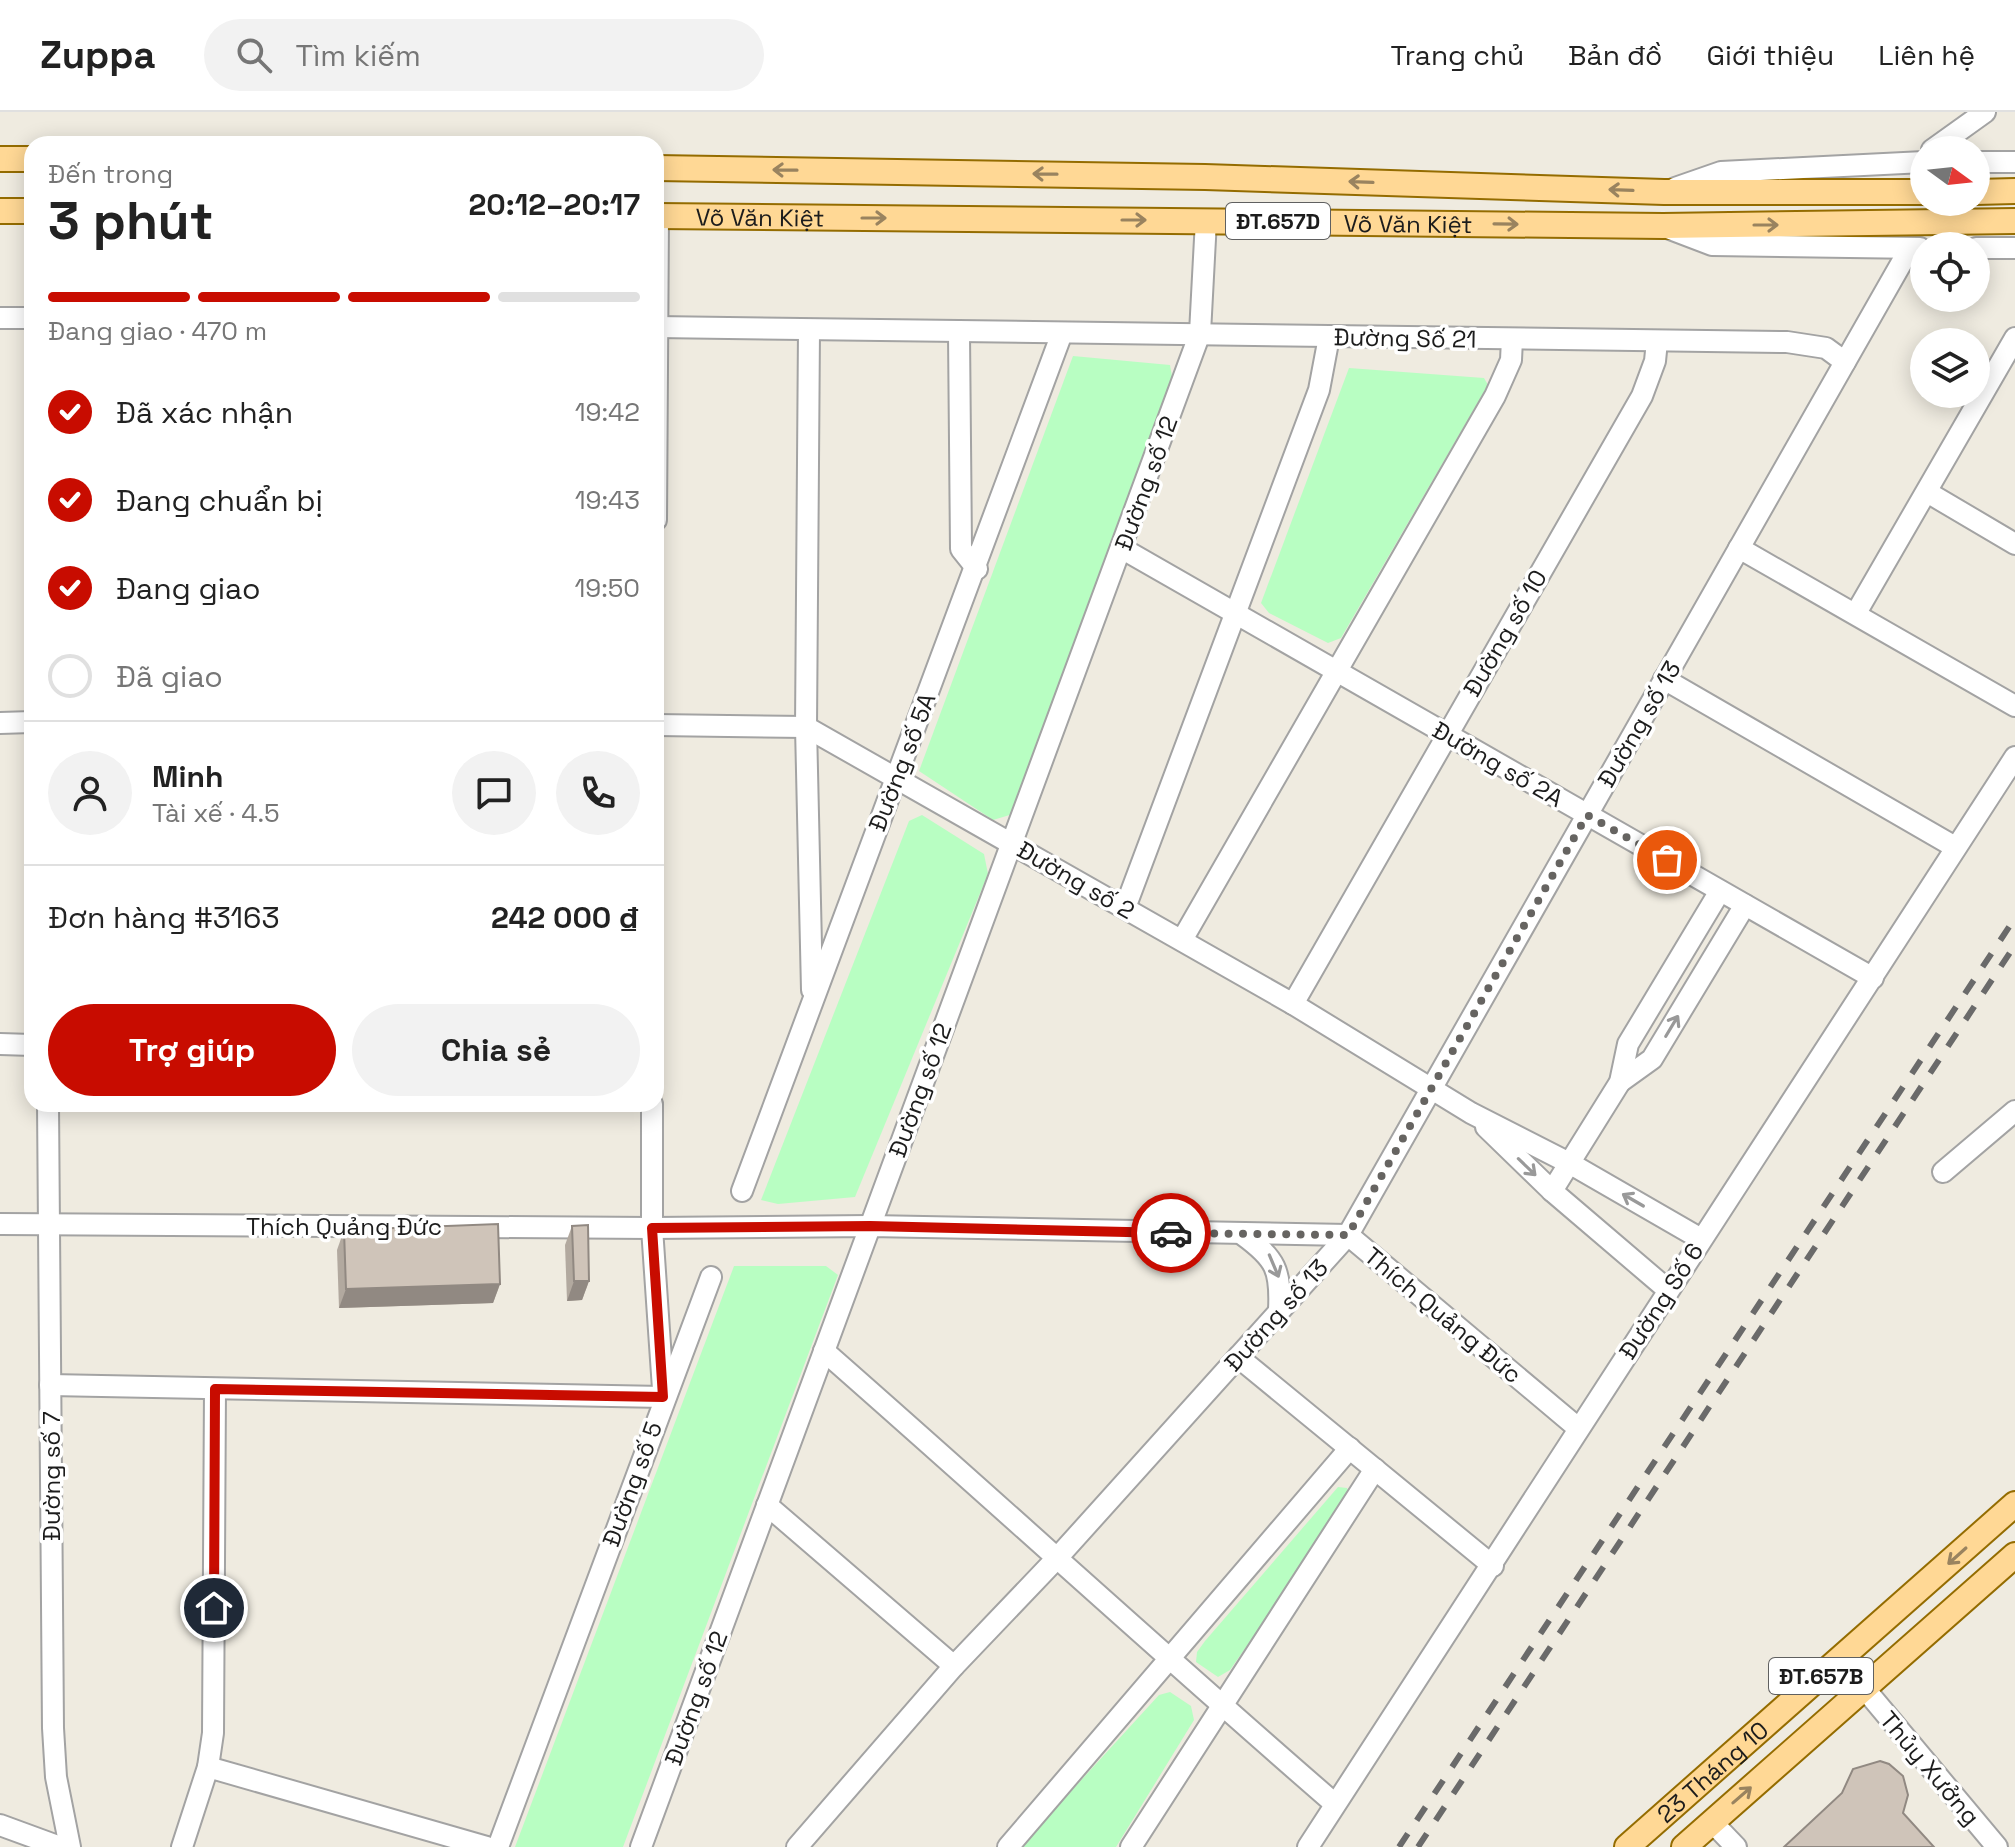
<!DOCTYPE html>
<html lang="vi">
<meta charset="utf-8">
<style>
body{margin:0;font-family:"Space Grotesk",sans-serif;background:#f2f2f2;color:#222;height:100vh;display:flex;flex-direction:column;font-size:30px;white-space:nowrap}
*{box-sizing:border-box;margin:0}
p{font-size:26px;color:#767676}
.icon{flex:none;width:44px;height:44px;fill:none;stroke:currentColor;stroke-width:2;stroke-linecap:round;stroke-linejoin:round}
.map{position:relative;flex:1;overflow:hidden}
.drawer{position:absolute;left:24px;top:24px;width:640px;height:976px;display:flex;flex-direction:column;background:#fff;border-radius:24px;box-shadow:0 4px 20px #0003}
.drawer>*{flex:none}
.needle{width:52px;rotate:105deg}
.buttons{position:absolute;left:1910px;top:24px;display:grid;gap:16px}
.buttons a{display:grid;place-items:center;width:80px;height:80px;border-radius:50%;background:#fff;box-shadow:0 4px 20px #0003;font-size:40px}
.pin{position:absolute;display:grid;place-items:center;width:68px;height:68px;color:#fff;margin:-34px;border:4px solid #fff;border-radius:50%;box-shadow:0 2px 8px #0007}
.courier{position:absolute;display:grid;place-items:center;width:80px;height:80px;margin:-40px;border:6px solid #c80c00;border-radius:50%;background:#fff;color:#222;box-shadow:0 2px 10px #0007}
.headline em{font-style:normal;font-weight:700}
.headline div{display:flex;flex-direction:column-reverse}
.headline{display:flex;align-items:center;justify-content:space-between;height:136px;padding:0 24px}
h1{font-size:52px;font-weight:700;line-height:60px}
.bar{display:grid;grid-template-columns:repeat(4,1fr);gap:12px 8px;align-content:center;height:96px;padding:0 24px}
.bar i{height:10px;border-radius:6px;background:#e0e0e0}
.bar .on{background:#c80c00}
.bar p{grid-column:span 4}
.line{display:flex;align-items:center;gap:20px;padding:0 24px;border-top:2px solid #e0e0e0}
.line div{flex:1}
.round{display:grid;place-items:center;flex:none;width:84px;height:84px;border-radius:42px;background:#f2f2f2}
ol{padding:0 24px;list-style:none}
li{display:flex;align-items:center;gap:24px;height:88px}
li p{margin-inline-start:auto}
li .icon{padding:8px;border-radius:50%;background:#c80c00;color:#fff;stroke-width:4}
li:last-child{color:#767676}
li i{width:44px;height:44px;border:4px solid #e0e0e0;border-radius:50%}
.button{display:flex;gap:16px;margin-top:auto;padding:16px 24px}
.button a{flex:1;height:92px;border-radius:48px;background:#c80c00;color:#fff;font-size:32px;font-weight:700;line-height:92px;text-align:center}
.button a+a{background:#f2f2f2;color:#222}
header{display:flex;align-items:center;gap:48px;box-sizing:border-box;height:112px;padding:0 40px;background:#fff;border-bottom:2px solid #e0e0e0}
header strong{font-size:38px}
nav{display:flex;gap:44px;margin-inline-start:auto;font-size:28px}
.search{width:560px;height:72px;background:#f2f2f2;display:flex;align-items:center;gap:20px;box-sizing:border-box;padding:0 28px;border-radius:44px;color:#767676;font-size:30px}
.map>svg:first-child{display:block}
</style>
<header>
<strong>Zuppa</strong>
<div class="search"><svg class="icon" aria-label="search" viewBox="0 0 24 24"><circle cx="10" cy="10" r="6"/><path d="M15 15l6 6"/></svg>Tìm kiếm</div>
<nav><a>Trang chủ</a><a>Bản đồ</a><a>Giới thiệu</a><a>Liên hệ</a></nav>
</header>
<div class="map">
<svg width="2015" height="1735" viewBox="0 0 2015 1735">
<rect width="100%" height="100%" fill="#efebe0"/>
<g fill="#b8fec2">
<polygon points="1073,244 1170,253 1173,270 1013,702 993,708 919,659"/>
<polygon points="1349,256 1484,266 1488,273 1341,526 1328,531 1269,501 1261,491"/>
<polygon points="922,703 984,742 988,762 855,1085 778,1092 761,1088 909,709"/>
<polygon points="734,1154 826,1154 838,1163 623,1735 515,1735"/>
<polygon points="1338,1375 1347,1376 1349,1381 1346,1392 1230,1558 1218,1565 1196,1550 1197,1540 1205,1529"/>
<polygon points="1170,1580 1191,1594 1194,1608 1116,1735 1020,1735 1159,1583"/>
</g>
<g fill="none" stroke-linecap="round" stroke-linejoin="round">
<g stroke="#a3a3a3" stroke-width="24">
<g id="minor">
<polyline points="1932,38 1985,0"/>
<polyline points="1976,50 2015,50"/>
<polyline points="1675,76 1721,60 1924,50"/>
<polyline points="1670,117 1712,133 1920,136"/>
<polyline points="1976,136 2015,136"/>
<polyline points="0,206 32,206"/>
<polyline points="656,215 1787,230 1826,236 1845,250"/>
<polyline points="809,218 806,615 812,878"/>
<polyline points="959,222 961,437 977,457"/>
<polyline points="1927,380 2015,432"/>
<polyline points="656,408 658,104"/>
<polyline points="1739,436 2015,594"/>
<polyline points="1123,437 1873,866"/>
<polyline points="1856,501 2015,226"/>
<polyline points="1664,567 1955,735"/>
<polyline points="0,611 32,610"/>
<polyline points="656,613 806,615 1293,892 1471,1001 1571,1052 1701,1127"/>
<polyline points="1125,796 1319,278 1329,225"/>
<polyline points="1182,828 1495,284 1511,248 1512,227"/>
<polyline points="1293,892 1642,284 1655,249 1657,229"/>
<polyline points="0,932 32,933"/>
<polyline points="1620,970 1652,947 1745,793"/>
<polyline points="48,992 53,1616 56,1665 70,1735"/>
<polyline points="652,992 652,1116 663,1277"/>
<polyline points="1486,1015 1552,1079 1668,1178"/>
<polyline points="1943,1060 2015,999"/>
<polyline points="742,1079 1062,221"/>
<polyline points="1552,1079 1620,970 1628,932 1720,779"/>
<polyline points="0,1112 652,1116 870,1114 1348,1123 1578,1316"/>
<path d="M1243,1123C1276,1147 1281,1158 1279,1198"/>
<path d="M824,1239C995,1389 1163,1543 1335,1692"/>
<polyline points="1238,1245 1493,1454"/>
<polyline points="50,1273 663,1285"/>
<polyline points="767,1393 954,1554"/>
<polyline points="1864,1576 1997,1735"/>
<polyline points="208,1655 487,1735"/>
<polyline points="1712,1710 1736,1735"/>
<polyline points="0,1713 60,1735"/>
<polyline points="182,1735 208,1655 213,1621 215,1277"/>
<polyline points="498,1735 711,1165"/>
<polyline points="641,1735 1200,221 1206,108"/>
<polyline points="797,1735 954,1554 1058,1445 1348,1123 1910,136"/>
<polyline points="1008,1735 1350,1336"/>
<polyline points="1131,1735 1375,1357"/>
<polyline points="1308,1735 2015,645"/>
</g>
</g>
<g stroke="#946c00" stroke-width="28">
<g id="major">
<polyline points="0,47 32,47"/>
<polyline points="656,56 1205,65 1664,80 1924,80"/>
<polyline points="1976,80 2015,79"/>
<polyline points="0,99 32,99"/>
<path id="s1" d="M656,104L1663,114L2015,109"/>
<path id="s2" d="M1627,1735L2015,1392"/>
<polyline points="1684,1735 2015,1443"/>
</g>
</g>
<use href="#minor" stroke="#fff" stroke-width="20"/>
<use href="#major" stroke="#ffd895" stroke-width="24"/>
<g stroke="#6a6a6a" stroke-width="6" stroke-dasharray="16 16" stroke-linecap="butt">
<polyline points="1399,1735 2015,806"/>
<polyline points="1418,1735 2015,833"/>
</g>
</g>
<g fill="#b2a99f">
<polygon points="572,1114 589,1169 582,1188 567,1189 565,1133"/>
<polygon points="344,1118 500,1172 493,1191 339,1196 337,1138"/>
</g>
<g fill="#918982">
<polygon points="574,1169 589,1169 582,1188 567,1189"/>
<polygon points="500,1172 493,1191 339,1196 346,1177"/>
</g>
<g fill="#cfc4b9" stroke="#918982" stroke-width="2">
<polygon points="498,1112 500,1172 346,1177 344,1118"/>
<polygon points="588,1113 589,1169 574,1169 572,1114"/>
<polygon points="1880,1649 1889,1652 1903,1664 1908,1683 1903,1701 1934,1735 1784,1735 1842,1681 1853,1657"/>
</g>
<defs><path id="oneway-shaft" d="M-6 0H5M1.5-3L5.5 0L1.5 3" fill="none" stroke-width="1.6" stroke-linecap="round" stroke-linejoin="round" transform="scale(2)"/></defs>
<g stroke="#99835f">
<use href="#oneway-shaft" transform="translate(785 58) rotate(-179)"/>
<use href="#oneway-shaft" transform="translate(1045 62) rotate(-179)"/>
<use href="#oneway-shaft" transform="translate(1361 70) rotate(-178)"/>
<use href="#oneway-shaft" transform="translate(1621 78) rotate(-178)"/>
<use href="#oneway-shaft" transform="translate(874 106)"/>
<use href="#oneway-shaft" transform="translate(1134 108)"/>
<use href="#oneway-shaft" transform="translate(1506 112) rotate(1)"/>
<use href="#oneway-shaft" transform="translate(1766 113)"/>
<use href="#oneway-shaft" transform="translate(1957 1444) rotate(138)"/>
<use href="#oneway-shaft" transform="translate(1742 1683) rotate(-41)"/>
</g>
<g stroke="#999">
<use href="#oneway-shaft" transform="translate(1672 914) rotate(-59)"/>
<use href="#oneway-shaft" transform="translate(1527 1055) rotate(44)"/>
<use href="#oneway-shaft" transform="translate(1633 1088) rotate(-150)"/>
<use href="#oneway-shaft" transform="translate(1274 1154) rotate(67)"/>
</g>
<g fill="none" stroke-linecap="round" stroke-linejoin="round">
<polyline stroke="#666461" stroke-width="8" stroke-dasharray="0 14.4" points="1171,1121 1348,1123 1587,703 1667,748"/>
<polyline stroke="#c80c00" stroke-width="10" points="214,1496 215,1277 663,1285 652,1116 870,1114 1171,1121"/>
</g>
<g text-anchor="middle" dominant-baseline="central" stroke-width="7" stroke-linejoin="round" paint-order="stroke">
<g fill="#fff" stroke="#606060" stroke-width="2">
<rect x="1226" y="91" width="104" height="36" rx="6"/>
<rect x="1769" y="1546" width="104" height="36" rx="6"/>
</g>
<g font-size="22" font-weight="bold" fill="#1c1c1c">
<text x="1278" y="109">ĐT.657D</text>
<text x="1821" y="1564">ĐT.657B</text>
</g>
<g font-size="24" fill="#1c1c1c" stroke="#fff">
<text stroke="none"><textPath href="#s1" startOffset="104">Võ Văn Kiệt</textPath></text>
<text stroke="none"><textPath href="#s1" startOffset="752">Võ Văn Kiệt</textPath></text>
<text transform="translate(1405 226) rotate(1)">Đường Số 21</text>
<text transform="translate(1146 371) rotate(-70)">Đường số 12</text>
<text transform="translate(1505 521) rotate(-60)">Đường số 10</text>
<text transform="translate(1639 612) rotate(-60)">Đường số 13</text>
<text transform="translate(902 650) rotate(-69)">Đường số 5A</text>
<text transform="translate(1498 652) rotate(30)">Đường số 2A</text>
<text transform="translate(1076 768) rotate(30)">Đường số 2</text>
<text transform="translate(920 978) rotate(-70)">Đường số 12</text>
<text x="344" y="1114">Thích Quảng Đức</text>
<text transform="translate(1661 1189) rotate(-57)">Đường Số 6</text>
<text transform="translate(1276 1203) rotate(-48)">Đường số 13</text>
<text transform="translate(1443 1203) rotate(40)">Thích Quảng Đức</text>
<text transform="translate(51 1364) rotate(-90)">Đường số 7</text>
<text transform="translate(632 1372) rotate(-70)">Đường số 5</text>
<text transform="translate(696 1586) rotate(-70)">Đường số 12</text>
<text transform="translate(1930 1656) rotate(50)">Thủy Xưởng</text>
<text stroke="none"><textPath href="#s2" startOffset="114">23 Tháng 10</textPath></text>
</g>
</g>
</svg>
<div class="buttons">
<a><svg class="needle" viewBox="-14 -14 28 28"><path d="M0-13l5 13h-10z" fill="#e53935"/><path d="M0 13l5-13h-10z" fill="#767676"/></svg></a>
<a><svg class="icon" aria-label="locate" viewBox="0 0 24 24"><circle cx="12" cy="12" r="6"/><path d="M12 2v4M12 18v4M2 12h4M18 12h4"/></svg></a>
<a><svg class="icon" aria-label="layers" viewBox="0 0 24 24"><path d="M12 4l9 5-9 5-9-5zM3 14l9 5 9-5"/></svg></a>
</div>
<div class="pin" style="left:1667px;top:748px;background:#ea580c"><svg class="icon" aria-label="bag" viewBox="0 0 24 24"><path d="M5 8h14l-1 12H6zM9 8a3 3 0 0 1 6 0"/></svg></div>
<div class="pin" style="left:214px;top:1496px;background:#1f2937"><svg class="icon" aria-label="home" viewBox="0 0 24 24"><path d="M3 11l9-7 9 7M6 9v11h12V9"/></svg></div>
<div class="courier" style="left:1171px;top:1121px"><svg class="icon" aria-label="car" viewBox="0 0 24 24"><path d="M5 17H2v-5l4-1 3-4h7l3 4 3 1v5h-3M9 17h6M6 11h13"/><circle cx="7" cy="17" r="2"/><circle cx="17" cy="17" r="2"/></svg></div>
<section class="drawer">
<div class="headline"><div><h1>3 phút</h1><p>Đến trong</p></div><em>20:12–20:17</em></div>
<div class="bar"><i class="on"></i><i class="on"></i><i class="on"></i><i></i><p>Đang giao · 470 m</p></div>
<ol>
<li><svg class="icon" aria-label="check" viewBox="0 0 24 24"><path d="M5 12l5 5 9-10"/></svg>Đã xác nhận<p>19:42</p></li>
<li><svg class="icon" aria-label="check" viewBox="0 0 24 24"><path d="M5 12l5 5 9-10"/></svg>Đang chuẩn bị<p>19:43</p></li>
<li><svg class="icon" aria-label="check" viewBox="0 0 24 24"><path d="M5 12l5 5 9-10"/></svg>Đang giao<p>19:50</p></li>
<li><i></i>Đã giao</li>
</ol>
<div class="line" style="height:144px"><a class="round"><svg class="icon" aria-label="person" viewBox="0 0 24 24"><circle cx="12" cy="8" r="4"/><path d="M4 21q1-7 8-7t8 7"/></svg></a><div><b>Minh</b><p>Tài xế · 4.5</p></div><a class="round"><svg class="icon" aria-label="chat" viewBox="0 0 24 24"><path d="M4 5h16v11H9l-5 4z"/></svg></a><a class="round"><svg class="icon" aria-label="phone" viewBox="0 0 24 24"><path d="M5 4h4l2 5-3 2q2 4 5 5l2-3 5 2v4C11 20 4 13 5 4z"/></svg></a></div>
<div class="line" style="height:104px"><div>Đơn hàng #3163</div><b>242 000 ₫</b></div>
<div class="button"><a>Trợ giúp</a><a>Chia sẻ</a></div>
</section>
</div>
